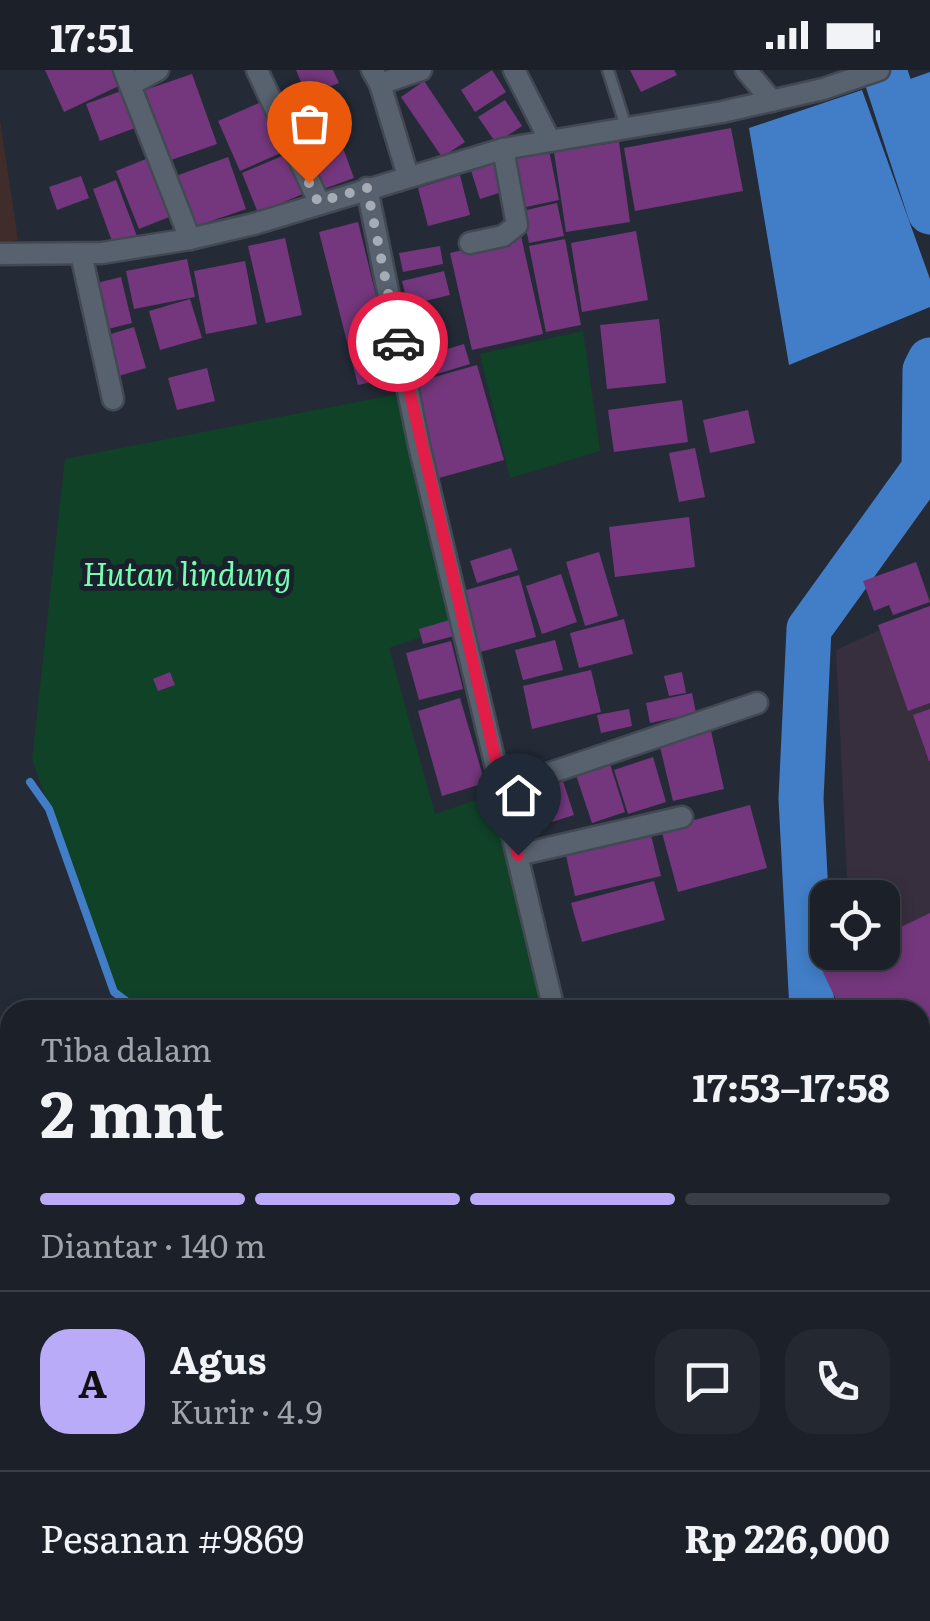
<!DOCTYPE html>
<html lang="id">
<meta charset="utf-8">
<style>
body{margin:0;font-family:Literata,serif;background:#242831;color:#f1f3f6;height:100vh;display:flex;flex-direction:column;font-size:38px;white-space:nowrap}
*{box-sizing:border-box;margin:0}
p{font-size:32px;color:#a0a3a8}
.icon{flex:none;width:55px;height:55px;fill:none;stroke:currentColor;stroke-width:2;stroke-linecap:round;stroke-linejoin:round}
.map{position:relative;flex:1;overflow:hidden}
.sheet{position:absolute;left:0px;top:930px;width:930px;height:622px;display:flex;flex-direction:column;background:#1b2029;border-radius:30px 30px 0 0;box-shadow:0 5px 15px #0003,0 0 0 2px #393e46}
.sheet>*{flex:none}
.fabs{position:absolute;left:810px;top:810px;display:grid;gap:20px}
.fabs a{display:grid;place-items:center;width:90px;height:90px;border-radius:20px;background:#1b2029;box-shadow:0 5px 15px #0003,0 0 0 2px #393e46;font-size:50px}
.pin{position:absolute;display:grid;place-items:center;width:85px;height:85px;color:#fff;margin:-102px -42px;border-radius:50% 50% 50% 0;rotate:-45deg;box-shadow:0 0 10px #0007}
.pin .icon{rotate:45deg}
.courier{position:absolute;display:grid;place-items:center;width:100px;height:100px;margin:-50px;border:8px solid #e11d48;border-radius:50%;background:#fff;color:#222;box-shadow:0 2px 12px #0007}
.overview em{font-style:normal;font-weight:700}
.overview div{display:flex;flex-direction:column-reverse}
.overview{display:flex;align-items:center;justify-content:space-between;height:170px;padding:0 40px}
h1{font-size:65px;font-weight:700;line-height:75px}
.bar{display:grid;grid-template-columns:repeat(4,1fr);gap:15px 10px;align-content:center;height:120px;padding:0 40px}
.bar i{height:12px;border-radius:8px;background:#393e46}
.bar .on{background:#b9abf7}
.bar p{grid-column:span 4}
.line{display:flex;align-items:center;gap:25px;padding:0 40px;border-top:2px solid #393e46}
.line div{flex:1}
.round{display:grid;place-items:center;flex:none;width:105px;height:105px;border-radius:30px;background:#242831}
.status{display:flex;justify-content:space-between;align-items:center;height:70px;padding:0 50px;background:#1b2029;direction:ltr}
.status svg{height:28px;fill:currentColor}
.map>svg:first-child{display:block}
</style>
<div class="status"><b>17:51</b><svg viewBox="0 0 49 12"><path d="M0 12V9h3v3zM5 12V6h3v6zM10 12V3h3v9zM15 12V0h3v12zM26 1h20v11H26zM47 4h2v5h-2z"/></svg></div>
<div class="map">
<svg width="930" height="1551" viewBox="0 0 930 1551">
<rect width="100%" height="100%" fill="#242b37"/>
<polygon fill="#372e3e" points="930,537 930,1284 920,1289 920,940 882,882 882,828 848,827 836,580"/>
<polygon fill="#402c2b" points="0,50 18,170 0,173"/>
<g fill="#104228">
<polygon points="583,261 600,381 510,408 480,284"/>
<polygon points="398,324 459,554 389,578 435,744 494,724 543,940 138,940 114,922 32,689 65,389"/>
</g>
<g fill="#417ec7">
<polygon points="930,2 930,122 893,15"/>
<polygon points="862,20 930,209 930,237 789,295 749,58"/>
</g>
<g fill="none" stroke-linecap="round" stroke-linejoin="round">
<polyline stroke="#417ec7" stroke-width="8" points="30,712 49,739 114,922 138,940"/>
<g stroke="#417ec7" stroke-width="45">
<polyline points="884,0 930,142"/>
<polyline points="812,940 801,729 809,559 924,399 925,300 930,290"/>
<polyline points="917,1542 920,1551"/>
</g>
</g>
<g fill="#74377d">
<polygon points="45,0 119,0 125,13 64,42"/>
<polygon points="296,0 333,0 339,13 307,26"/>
<polygon points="492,0 506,22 475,42 461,20"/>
<polygon points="630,0 674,0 677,5 641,22"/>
<polygon points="192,4 217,74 171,90 145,20"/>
<polygon points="424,11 465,72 442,87 401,27"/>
<polygon points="129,18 143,55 100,71 86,34"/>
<polygon points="268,29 290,79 240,101 218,51"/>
<polygon points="505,30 522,56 496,73 478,47"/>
<polygon points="332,48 354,108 318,121 296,61"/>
<polygon points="731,58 743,121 635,141 624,78"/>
<polygon points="619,72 630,152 566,162 554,82"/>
<polygon points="548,75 559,130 521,138 510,83"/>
<polygon points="495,81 508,120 480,129 468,91"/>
<polygon points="289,83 305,123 258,143 242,103"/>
<polygon points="151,87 174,145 139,159 116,101"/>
<polygon points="228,87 246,139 191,158 173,107"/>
<polygon points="460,105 470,145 428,156 418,118"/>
<polygon points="81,106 89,128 57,140 49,117"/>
<polygon points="116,110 138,169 113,174 93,119"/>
<polygon points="557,133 564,166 529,173 522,141"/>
<polygon points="358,152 396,307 358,315 319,162"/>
<polygon points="636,161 648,230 582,242 571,173"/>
<polygon points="521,166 543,264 472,280 450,183"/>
<polygon points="285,168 302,245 266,253 248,176"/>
<polygon points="565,169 581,255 546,262 529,176"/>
<polygon points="440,176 443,194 403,202 399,183"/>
<polygon points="187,189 195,227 134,239 126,201"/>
<polygon points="245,191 257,254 206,264 194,201"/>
<polygon points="444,201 450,225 408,235 402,211"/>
<polygon points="121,207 132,253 104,260 93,214"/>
<polygon points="190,229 202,268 160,280 149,241"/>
<polygon points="659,249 666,313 607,319 600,255"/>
<polygon points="134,257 146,298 115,307 104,266"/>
<polygon points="464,274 470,294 427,307 421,287"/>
<polygon points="477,295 504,390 439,408 413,313"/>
<polygon points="207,298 215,331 177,340 168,308"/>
<polygon points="682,330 688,372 614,382 608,340"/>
<polygon points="748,340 755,373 710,383 703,350"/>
<polygon points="695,378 705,427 679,432 669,383"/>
<polygon points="689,447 695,497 615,507 609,457"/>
<polygon points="511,478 518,500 477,513 470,491"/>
<polygon points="599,482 618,546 585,556 566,492"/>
<polygon points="916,492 930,532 893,545 889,535 874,541 863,511"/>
<polygon points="561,504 577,552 542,564 526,516"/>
<polygon points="519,505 536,567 480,582 463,521"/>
<polygon points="930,536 930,633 908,641 878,555"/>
<polygon points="453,549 458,565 423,574 419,559"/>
<polygon points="624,549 633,584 579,598 570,563"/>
<polygon points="555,570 563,600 523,610 515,580"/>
<polygon points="451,571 463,619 419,630 406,583"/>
<polygon points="591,600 601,642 532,659 523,616"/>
<polygon points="170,602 175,615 158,621 153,609"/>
<polygon points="682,602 686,623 669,626 664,606"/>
<polygon points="692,623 696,643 650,653 646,633"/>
<polygon points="460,628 485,713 442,726 418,641"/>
<polygon points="629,639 632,656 601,663 597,645"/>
<polygon points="930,639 930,691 929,691 913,645"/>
<polygon points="711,661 724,719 673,731 659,673"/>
<polygon points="653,687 666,732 628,744 614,700"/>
<polygon points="610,694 625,742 592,753 576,705"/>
<polygon points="562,708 574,745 539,756 533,738 527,740 521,721"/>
<polygon points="750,735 767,798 678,822 661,759"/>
<polygon points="649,757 661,806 575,826 564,777"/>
<polygon points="654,811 665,850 582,872 571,833"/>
<polygon points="930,843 930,1027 920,1032 920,940 841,940 820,896 848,882 882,882 882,866"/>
<polygon points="930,1142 930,1210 920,1195 920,1149"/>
<polygon points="10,1377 10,1424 0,1430 0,1383"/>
<polygon points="10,1430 10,1537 0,1518 0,1436"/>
<polygon points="137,1542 191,1542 196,1551 142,1551"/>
<polygon points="251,1542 333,1542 335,1546 326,1551 256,1551"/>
<polygon points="336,1542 375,1542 379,1551 339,1551"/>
<polygon points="655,1542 687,1542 692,1551 660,1551"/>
<polygon points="694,1542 734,1542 738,1551 698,1551"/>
<polygon points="782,1542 845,1542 828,1551 786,1551"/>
</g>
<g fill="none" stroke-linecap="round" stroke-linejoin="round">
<g stroke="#434953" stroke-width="15">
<polyline id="lane" points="608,0 626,57"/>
</g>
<g stroke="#434953" stroke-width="25">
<g id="street">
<polyline points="124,0 190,169"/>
<polyline points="257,0 319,132"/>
<polyline points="372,0 380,14 408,106"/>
<polyline points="514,0 550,71"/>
<polyline points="746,0 772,31"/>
<polyline points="380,14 421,0"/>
<polyline points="130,15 158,0"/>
<polyline points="367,118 419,375 554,940"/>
<polyline points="470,173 503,166 517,155 503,79"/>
<polyline points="0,184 102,183 190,169 254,154 503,79 722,42 823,19 879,0"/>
<polyline points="81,184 113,329"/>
<polyline points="503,719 757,633"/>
<polyline points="518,785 682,747"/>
<polyline points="0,1271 10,1266"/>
<polyline points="0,1285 10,1301"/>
<polyline points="0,1523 10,1541"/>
<polyline points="131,1542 135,1551"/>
<polyline points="34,1551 54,1542"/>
<polyline points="848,1551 852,1549"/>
</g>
</g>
<g stroke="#434953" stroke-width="35">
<g id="secondary">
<polyline points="920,1322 930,1317"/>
<polyline points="920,1409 930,1405"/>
</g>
</g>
<g stroke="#434953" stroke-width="35">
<g id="highway">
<polyline points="920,1342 930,1337"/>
<polyline points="920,1380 930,1375"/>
<polyline points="430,1551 448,1542"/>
<polyline points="484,1551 502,1542"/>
<polyline points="560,1551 578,1542"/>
<polyline points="601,1551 619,1542"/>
</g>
</g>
<use href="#lane" stroke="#58616e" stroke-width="10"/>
<use href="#street" stroke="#58616e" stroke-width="20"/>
<use href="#secondary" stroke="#5f7690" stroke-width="30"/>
<use href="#highway" stroke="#70a6e1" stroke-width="30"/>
</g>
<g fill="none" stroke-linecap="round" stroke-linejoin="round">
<polyline stroke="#a6acb6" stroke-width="10" stroke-dasharray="0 18" points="309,113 318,132 367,118 398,272"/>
<polyline stroke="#e11d48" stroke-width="12" points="398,272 518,785"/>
</g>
<g text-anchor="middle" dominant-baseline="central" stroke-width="10" stroke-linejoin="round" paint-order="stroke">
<g font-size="32" font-style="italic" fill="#77fdb2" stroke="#1a212d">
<text x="187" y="502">Hutan lindung</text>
</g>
</g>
</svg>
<div class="fabs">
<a><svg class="icon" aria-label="locate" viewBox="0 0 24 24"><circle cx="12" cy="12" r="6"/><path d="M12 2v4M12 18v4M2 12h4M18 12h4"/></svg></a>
</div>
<div class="pin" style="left:309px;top:113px;background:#ea580c"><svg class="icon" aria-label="bag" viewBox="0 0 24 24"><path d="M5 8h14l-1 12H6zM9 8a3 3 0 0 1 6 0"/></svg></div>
<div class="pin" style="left:518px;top:785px;background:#1f2937"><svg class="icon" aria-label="home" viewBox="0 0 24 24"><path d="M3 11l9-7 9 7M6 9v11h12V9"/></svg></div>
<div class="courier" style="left:398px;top:272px"><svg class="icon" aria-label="car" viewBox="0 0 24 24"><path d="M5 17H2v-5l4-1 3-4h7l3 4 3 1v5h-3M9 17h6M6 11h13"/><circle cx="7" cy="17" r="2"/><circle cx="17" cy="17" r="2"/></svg></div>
<section class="sheet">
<div class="overview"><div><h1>2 mnt</h1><p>Tiba dalam</p></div><em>17:53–17:58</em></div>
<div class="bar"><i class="on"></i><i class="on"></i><i class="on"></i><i></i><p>Diantar · 140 m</p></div>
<div class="line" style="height:180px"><b class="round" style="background:#b9abf7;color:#111">A</b><div><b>Agus</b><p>Kurir · 4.9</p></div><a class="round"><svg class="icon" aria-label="chat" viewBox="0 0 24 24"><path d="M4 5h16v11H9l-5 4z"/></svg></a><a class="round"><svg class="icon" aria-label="phone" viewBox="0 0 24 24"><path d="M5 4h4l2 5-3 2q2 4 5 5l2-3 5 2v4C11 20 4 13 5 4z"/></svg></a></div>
<div class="line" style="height:130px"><div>Pesanan #9869</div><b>Rp 226,000</b></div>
</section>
</div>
